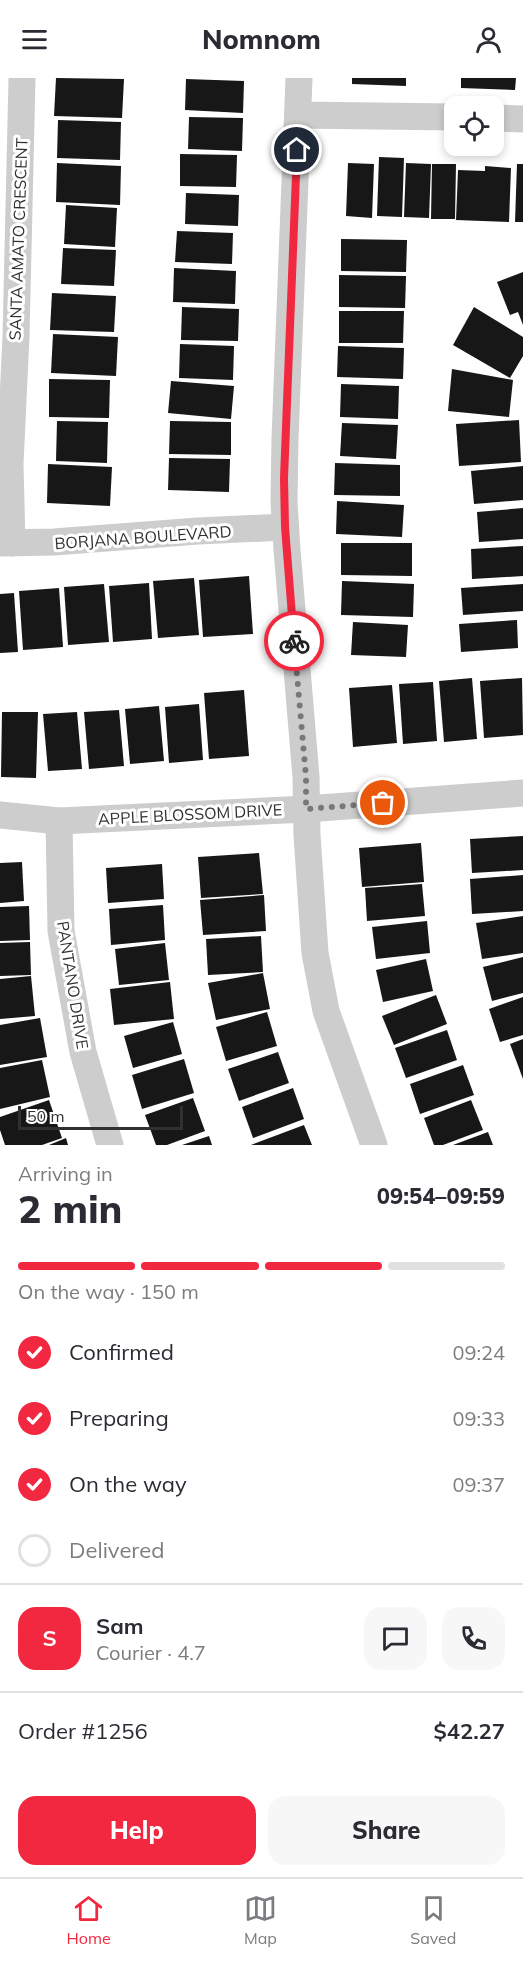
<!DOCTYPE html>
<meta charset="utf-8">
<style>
body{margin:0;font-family:Mulish,sans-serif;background:#f7f7f7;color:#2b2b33;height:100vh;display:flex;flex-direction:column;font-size:22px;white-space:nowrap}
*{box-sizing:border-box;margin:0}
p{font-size:20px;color:#7c7c81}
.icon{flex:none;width:33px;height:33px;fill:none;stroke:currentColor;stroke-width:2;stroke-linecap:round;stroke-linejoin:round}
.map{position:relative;height:1067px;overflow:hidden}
.sheet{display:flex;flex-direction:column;background:#fff;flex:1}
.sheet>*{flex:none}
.controls{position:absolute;left:444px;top:18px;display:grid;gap:12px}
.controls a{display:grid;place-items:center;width:60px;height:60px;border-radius:12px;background:#fff;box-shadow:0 3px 9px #0003;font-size:30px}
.scale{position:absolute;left:18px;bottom:15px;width:165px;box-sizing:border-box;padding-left:6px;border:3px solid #303030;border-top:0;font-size:16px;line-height:21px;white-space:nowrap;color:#303030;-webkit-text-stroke:4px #fff;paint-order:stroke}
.pin{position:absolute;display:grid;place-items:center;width:51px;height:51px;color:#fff;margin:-26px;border:3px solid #fff;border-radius:50%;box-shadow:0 2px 6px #0007}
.courier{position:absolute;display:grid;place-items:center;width:60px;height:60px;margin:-30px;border:4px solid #f1283f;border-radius:50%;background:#fff;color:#222;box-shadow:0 2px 8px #0007}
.summary em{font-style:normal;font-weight:800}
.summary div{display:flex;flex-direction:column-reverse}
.summary{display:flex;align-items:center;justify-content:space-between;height:102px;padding:0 18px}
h1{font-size:39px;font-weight:800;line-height:45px}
.bar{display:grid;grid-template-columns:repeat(4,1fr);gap:9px 6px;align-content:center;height:72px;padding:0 18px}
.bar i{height:8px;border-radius:4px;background:#e1e1e2}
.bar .current{background:#f1283f}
.bar p{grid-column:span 4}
.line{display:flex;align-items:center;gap:15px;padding:0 18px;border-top:2px solid #e1e1e2}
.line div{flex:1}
.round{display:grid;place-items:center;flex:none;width:63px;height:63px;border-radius:18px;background:#f7f7f7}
ol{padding:0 18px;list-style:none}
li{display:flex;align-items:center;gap:18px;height:66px}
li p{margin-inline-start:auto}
li .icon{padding:6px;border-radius:50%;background:#f1283f;color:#fff;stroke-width:4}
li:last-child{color:#7c7c81}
li i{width:33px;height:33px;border:3px solid #e1e1e2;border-radius:50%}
.primary-button{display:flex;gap:12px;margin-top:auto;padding:12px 18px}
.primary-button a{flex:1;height:69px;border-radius:18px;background:#f1283f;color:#fff;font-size:24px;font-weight:800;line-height:69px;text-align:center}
.primary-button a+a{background:#f7f7f7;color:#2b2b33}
header{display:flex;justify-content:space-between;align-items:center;height:78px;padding:0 18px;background:#fff;font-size:27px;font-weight:800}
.menu{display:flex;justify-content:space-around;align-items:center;height:84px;border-top:2px solid #e1e1e2;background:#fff;font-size:16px;color:#7c7c81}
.menu a{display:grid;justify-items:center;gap:3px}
.menu .current{color:#f1283f}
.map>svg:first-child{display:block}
</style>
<header><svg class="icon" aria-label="menu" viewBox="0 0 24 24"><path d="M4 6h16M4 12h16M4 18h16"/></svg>Nomnom<svg class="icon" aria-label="person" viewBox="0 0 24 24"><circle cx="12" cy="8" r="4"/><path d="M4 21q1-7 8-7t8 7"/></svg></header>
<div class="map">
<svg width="523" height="1067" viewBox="0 0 523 1067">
<rect width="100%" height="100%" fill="#fff"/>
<g fill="#171717">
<polygon points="56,0 124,1 122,40 54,38"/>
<polygon points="352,0 406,0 406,8 352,6"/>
<polygon points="461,0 516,0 515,12 461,10"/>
<polygon points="186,1 244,3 243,35 185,32"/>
<polygon points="189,39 243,40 242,73 188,71"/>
<polygon points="58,42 121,44 120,82 57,80"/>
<polygon points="180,76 237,77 236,109 180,108"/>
<polygon points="379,79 404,80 402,139 377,138"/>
<polygon points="57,85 121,88 120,127 56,124"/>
<polygon points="348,85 374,86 372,140 346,138"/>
<polygon points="406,85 431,86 429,140 404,139"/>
<polygon points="432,86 456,86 455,141 431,141"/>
<polygon points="517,86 523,86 523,144 515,144"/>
<polygon points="485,88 511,90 509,144 456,142 458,92 485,93"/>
<polygon points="186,115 239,117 238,148 185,146"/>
<polygon points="66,127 117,130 115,169 64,166"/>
<polygon points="177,153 233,155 232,186 175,184"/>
<polygon points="341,161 407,162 406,194 341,193"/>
<polygon points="63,170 116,172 114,208 61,206"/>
<polygon points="174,190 236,193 235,226 173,224"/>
<polygon points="523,194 523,247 518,234 510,237 497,204"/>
<polygon points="339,197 406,198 405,230 339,229"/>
<polygon points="52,215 116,218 114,254 50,252"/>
<polygon points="182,229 239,231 238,263 181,262"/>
<polygon points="474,229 523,259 523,278 510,300 453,267"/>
<polygon points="339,233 404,233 403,265 339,265"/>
<polygon points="53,256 118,259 116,298 51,295"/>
<polygon points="180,266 234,268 233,302 179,300"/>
<polygon points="338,268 404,270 403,301 337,299"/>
<polygon points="452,291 513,302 509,339 448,333"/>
<polygon points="49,301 110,302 109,340 49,339"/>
<polygon points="171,303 234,308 231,341 168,335"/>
<polygon points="341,306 399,308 398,341 340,339"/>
<polygon points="519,342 521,384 459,388 456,346"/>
<polygon points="57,343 108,344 107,385 56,383"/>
<polygon points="170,343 231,344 231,377 169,376"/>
<polygon points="342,345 398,347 396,381 340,378"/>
<polygon points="169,380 230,381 229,414 168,412"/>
<polygon points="335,385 400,387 400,418 334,417"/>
<polygon points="48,386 112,389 110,428 47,425"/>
<polygon points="523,388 523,422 474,426 471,393"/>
<polygon points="337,423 404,427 402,459 336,456"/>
<polygon points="523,430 523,461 479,464 477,434"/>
<polygon points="341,465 412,465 412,498 341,497"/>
<polygon points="523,468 523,498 472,501 471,471"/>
<polygon points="249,498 253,556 203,559 199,502"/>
<polygon points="194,500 199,557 158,560 153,503"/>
<polygon points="342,503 414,506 413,539 341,537"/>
<polygon points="149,505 152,561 113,564 109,508"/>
<polygon points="104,506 109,564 68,567 64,509"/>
<polygon points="523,506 523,533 463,537 461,510"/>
<polygon points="59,510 63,569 23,572 19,513"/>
<polygon points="14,515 18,574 0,575 0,516"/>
<polygon points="517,542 518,570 461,574 459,546"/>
<polygon points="353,544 408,547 406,579 351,577"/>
<polygon points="472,600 477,661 444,664 439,603"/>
<polygon points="522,600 523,657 484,660 480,603"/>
<polygon points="433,604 437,663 403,666 399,606"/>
<polygon points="392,607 397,665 353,669 349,610"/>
<polygon points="244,612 249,678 209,681 204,615"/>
<polygon points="199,626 203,682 169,685 165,629"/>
<polygon points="159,628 164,683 130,686 125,631"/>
<polygon points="119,632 124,688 89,691 84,634"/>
<polygon points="2,634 38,634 36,700 1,699"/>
<polygon points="77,634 82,691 48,693 43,636"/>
<polygon points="523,758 523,792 472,795 470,761"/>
<polygon points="421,765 424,804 362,809 359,770"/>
<polygon points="259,775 263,816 201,820 198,779"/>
<polygon points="22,784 24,823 0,825 0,785"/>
<polygon points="162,786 164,821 108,825 106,790"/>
<polygon points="523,797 523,833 472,836 470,801"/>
<polygon points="422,806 425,838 367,843 365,810"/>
<polygon points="264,817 266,853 203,857 200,822"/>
<polygon points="163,827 165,862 111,867 109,831"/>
<polygon points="29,828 30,862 0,863 0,829"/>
<polygon points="523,838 523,875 482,881 476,845"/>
<polygon points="427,843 430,875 376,881 372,849"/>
<polygon points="261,858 263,894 208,897 206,861"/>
<polygon points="30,864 31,897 0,898 0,865"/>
<polygon points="165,865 169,902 119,907 115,871"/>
<polygon points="523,879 523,915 492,923 483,889"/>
<polygon points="426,881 433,913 383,924 376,892"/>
<polygon points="263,895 270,931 216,942 208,905"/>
<polygon points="31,898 35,938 0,941 0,901"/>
<polygon points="170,904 174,941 114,947 110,911"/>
<polygon points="436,917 447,946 394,967 382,938"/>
<polygon points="523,919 523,957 500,964 489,931"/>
<polygon points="267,934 277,968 226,983 216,949"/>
<polygon points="40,940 47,979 0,987 0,947"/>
<polygon points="173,944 182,976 133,990 124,958"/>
<polygon points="447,952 457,982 406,1000 395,970"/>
<polygon points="523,961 523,1001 510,966"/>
<polygon points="278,974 289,1005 239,1023 228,991"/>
<polygon points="184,981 194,1015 142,1031 132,997"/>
<polygon points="42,982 50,1019 0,1031 0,990"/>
<polygon points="463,987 474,1017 420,1036 410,1006"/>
<polygon points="293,1010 304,1041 253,1060 242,1029"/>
<polygon points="193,1020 205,1053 167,1067 156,1067 145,1037"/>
<polygon points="49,1022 62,1060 42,1067 5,1067 0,1052 0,1039"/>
<polygon points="471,1022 483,1052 443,1067 434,1067 424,1040"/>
<polygon points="304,1047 312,1067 251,1067"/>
<polygon points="488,1054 493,1067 453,1067"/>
<polygon points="209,1058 212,1067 182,1067"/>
<polygon points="66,1060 68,1067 49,1067"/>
</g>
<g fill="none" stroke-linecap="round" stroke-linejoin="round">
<g stroke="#cdcdcd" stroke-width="27">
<polyline points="299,0 285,360 284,424 287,472 306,699 307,757 315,875 326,933 374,1067"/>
<polyline points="298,37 454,39"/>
<polyline points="494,40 523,41"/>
<polyline points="0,465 54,464 198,453 285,449"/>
<polyline points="12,465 10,386 16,258 22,0"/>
<polyline points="0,737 59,743 306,731 523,715"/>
<polyline points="59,743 61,853 83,974 110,1067"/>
</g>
</g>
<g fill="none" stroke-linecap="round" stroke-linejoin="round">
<polyline stroke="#787878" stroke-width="6" stroke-dasharray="0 10.8" points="294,563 306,699 306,731 383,725"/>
<polyline stroke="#f1283f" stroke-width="8" points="294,563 285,449 284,400 297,72"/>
</g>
<g text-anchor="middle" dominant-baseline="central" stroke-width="6" stroke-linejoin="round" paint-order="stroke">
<g font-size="16" fill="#303030" stroke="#fff">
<text transform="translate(18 161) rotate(-88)">SANTA AMATO CRESCENT</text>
<text transform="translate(143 459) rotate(-4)">BORJANA BOULEVARD</text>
<text transform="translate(190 736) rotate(-3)">APPLE BLOSSOM DRIVE</text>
<text transform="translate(73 907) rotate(81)">PANTANO DRIVE</text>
</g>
</g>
</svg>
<div class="controls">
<a><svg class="icon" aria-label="locate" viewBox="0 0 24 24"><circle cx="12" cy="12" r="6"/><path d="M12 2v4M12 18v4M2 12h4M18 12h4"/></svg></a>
</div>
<div class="scale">50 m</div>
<div class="pin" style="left:383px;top:725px;background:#ea580c"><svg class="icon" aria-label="bag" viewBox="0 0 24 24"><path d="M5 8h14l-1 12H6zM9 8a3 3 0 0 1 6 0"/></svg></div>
<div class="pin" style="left:297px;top:72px;background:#1f2937"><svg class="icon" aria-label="home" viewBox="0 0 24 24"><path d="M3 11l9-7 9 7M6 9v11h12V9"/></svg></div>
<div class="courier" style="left:294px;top:563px"><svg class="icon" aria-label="bike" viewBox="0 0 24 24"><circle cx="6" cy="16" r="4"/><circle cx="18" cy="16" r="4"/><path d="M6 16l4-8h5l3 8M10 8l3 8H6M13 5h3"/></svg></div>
</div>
<section class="sheet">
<div class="summary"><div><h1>2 min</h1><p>Arriving in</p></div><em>09:54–09:59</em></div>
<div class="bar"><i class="current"></i><i class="current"></i><i class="current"></i><i></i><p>On the way · 150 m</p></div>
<ol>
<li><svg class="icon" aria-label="check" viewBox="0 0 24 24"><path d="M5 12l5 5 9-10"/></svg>Confirmed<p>09:24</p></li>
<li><svg class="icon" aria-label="check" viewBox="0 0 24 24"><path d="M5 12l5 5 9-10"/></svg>Preparing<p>09:33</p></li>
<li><svg class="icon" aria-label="check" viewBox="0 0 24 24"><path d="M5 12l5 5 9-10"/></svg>On the way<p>09:37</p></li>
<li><i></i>Delivered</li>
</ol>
<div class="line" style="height:108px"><b class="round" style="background:#f1283f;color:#fff">S</b><div><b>Sam</b><p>Courier · 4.7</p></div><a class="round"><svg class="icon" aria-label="chat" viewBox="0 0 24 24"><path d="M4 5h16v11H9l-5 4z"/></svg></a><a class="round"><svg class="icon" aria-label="phone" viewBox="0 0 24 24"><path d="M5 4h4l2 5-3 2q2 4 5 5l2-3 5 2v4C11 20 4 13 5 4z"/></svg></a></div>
<div class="line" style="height:78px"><div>Order #1256</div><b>$42.27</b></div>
<div class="primary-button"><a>Help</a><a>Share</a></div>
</section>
<nav class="menu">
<a class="current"><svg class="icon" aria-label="home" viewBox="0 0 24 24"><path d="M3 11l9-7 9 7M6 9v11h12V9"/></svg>Home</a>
<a><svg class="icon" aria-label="map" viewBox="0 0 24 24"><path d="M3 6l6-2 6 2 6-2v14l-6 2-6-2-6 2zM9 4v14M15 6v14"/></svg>Map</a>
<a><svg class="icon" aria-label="saved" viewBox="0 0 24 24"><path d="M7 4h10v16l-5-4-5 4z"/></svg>Saved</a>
</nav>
